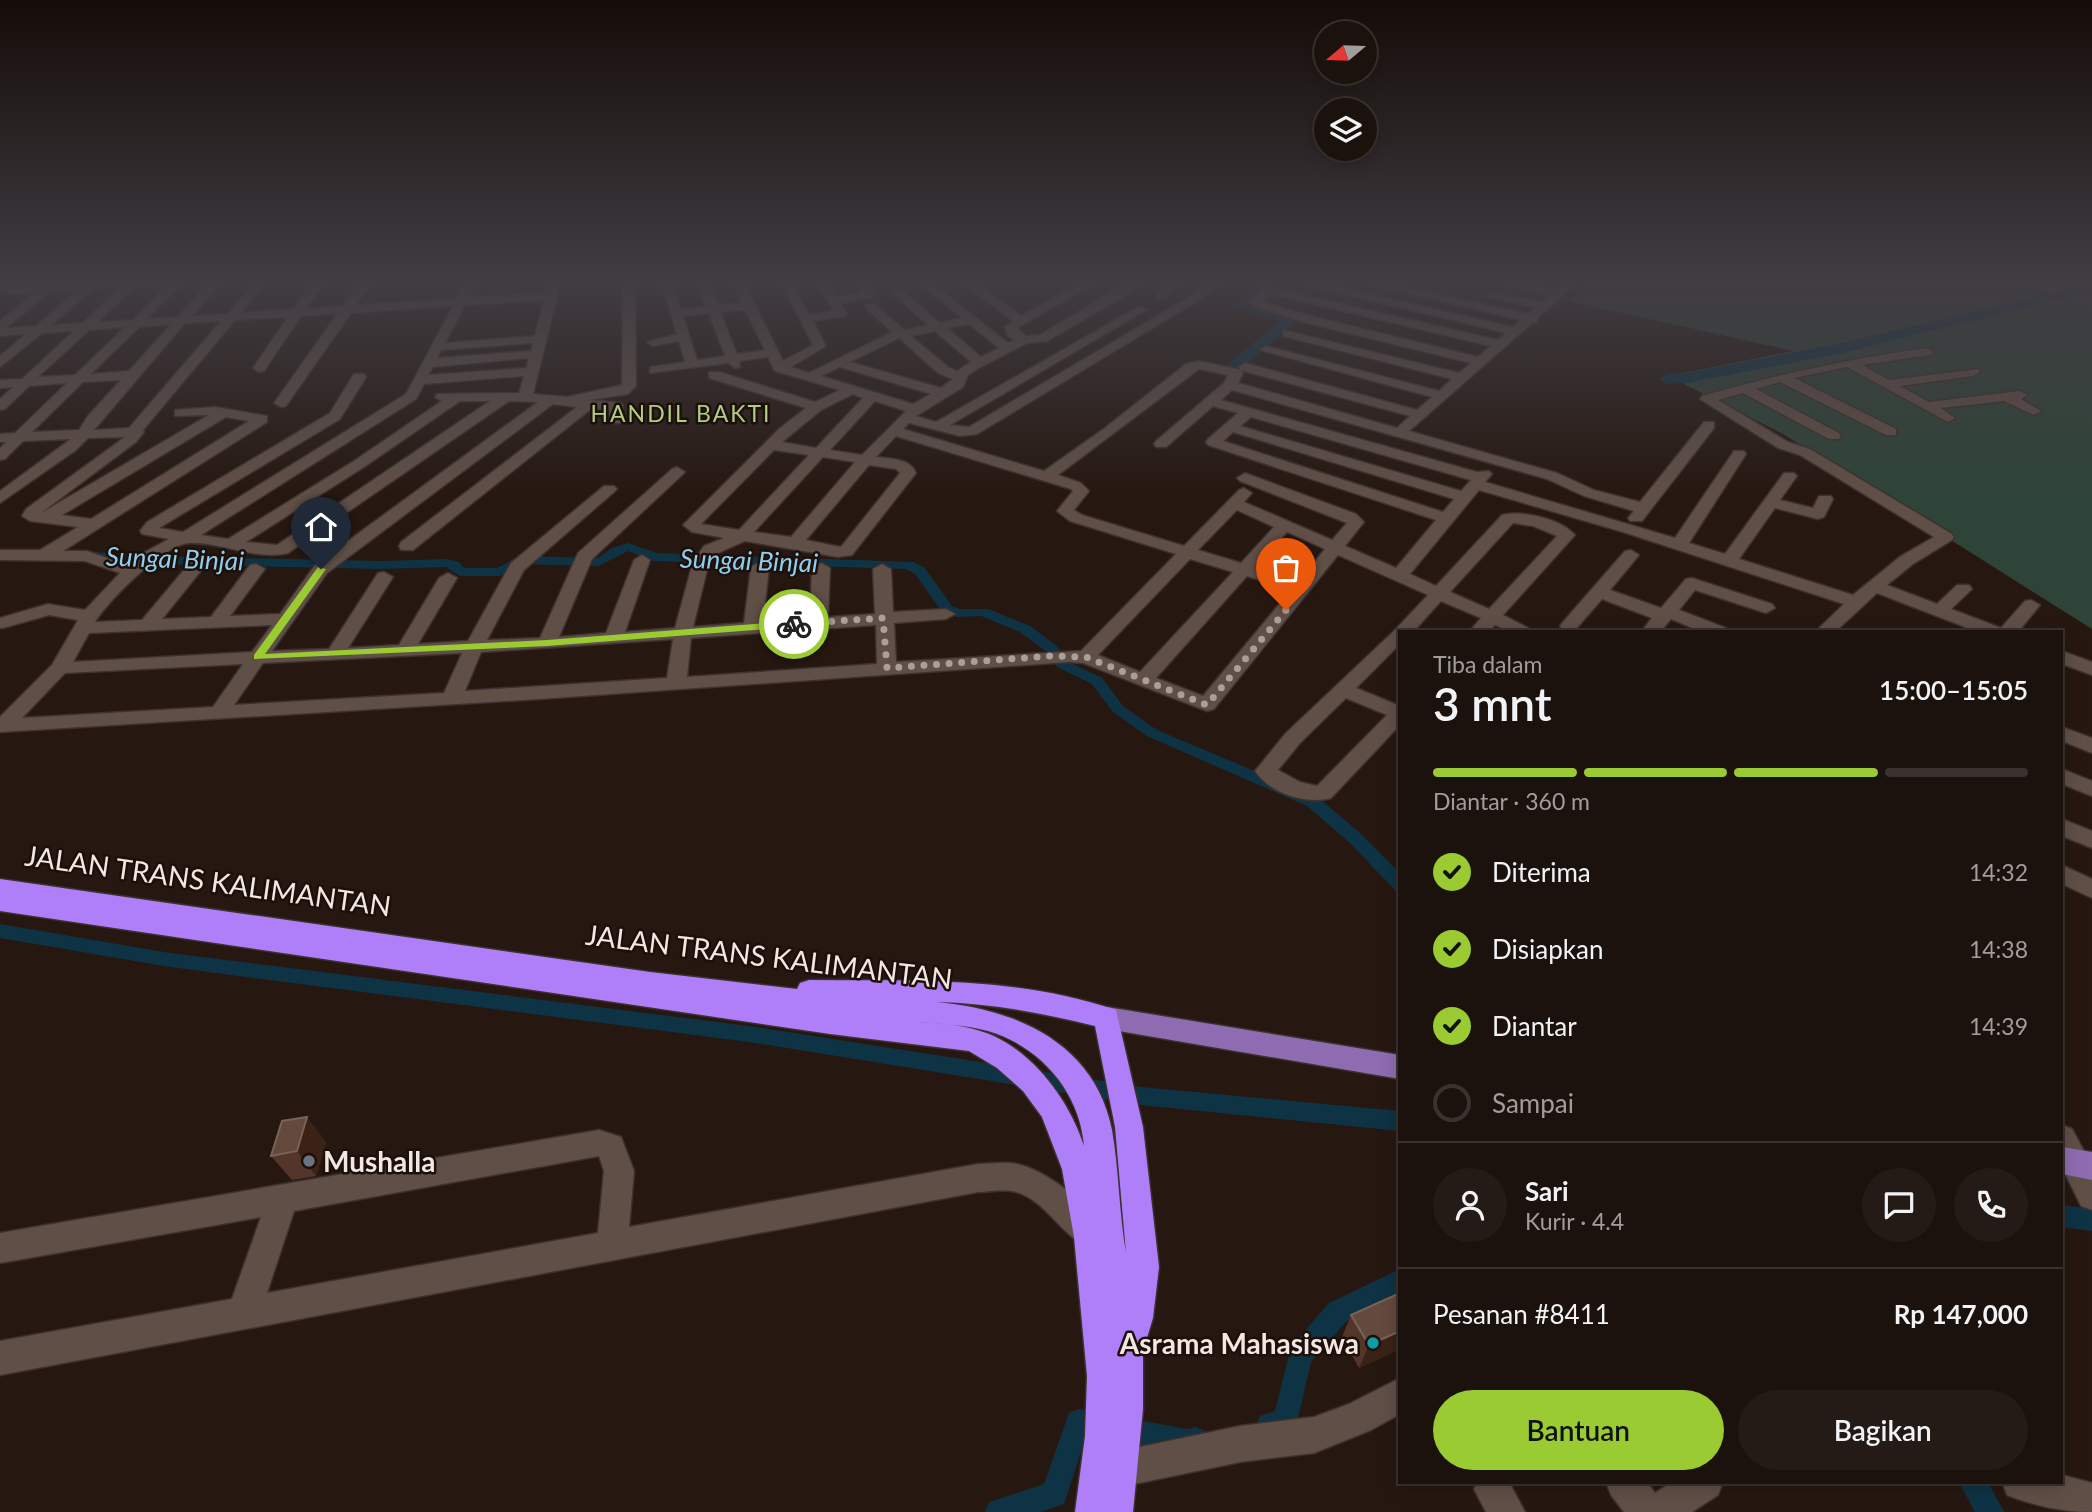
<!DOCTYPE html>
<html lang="id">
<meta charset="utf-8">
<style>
body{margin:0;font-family:Lato,sans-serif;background:#251b16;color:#f1f3f6;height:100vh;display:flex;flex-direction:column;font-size:26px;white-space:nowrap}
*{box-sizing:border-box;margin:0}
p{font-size:23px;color:#a09e9d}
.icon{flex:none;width:38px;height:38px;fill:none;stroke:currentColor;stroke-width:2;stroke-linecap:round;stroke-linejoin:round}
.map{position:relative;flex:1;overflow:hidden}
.side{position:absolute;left:1398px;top:630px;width:665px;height:854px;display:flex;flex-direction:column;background:#1c120d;border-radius:0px;box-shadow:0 4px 18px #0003,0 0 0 2px #3a322e}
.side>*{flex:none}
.needle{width:46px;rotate:251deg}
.buttons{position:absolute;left:1314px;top:21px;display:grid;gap:14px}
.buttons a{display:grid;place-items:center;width:63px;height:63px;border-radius:50%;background:#1c120d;box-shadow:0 4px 18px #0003,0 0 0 2px #3a322e;font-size:35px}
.pin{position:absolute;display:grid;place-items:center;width:60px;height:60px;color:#fff;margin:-72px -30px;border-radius:50% 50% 50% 0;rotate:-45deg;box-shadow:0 0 7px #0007}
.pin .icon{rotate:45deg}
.courier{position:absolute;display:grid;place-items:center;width:70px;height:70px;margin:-35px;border:5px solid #9bcb33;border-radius:50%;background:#fff;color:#222;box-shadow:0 2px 9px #0007}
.head em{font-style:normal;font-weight:600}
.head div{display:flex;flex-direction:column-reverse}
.head{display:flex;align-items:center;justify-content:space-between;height:119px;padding:0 35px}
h1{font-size:46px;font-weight:600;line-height:52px}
.bar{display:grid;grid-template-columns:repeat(4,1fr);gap:10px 7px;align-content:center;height:84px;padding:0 35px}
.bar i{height:9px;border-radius:5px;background:#3a322e}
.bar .active{background:#9bcb33}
.bar p{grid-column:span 4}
.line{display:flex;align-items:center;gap:18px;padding:0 35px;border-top:2px solid #3a322e}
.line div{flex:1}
.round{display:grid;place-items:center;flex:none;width:74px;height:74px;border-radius:37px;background:#251b16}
ol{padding:0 35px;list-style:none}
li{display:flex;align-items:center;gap:21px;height:77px}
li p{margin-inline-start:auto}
li .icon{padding:7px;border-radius:50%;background:#9bcb33;color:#111;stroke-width:4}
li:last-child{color:#a09e9d}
li i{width:38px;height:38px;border:4px solid #3a322e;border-radius:50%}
.button{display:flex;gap:14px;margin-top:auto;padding:14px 35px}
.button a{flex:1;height:80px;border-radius:42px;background:#9bcb33;color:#111;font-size:28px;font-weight:600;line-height:80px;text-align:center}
.button a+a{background:#251b16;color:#f1f3f6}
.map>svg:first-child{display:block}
</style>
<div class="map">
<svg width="2092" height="1512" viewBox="0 0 2092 1512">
<rect width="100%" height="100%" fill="#261811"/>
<polygon fill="#2f4438" points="1591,281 2092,281 2092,629 1783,434 1668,376 1793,351 1569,301"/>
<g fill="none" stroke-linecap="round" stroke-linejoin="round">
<g fill="#0e3344" fill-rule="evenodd">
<polygon points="628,543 657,553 913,562 925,568 952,606 959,609 988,609 1030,626 1057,646 1067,661 1102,678 1123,706 1157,730 1319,798 1362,835 1400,873 1400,891 1394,889 1350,843 1307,806 1147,736 1113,712 1092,684 1057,667 1047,652 1020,632 981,616 957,617 942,612 915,574 906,569 654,561 628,551 599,566 523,564 500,576 460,576 446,567 381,569 154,564 105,560 76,561 70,557 76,553 95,552 154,556 381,561 447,559 459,562 464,568 497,568 520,556 598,558 612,548"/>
<polygon points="0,924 170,953 749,1026 1141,1087 1400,1111 1400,1131 1141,1105 749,1042 170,967 0,938"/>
<polygon points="2062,1205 2092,1209 2092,1231 2062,1227"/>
<polygon points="1400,1269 1400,1294 1347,1321 1311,1362 1295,1431 1269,1438 1260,1434 1256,1425 1260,1416 1275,1411 1291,1347 1329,1303"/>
<polygon points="1078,1409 1187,1429 1196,1427 1205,1431 1209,1440 1205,1449 1187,1455 1086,1437 1064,1504 1041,1512 985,1512 989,1502 1044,1484 1069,1413"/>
<polygon points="1959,1482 1988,1482 2004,1512 1975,1512"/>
</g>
<g fill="#0e3344" fill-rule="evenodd">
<polygon points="1259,281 1274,281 1254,304 1296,317 1298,320 1239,371 1227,371 1225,368 1227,365 1280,321 1239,309 1237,306"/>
<polygon points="2092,283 2092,291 1842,353 1686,383 1667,384 1659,379 1667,374 1686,373 1842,343"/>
</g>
<g stroke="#3c312e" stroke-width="3">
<g id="minor">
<path d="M88,281H164L159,284L136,286L98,322L133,320L172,281H184L147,319L178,317L211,281H222L192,316L228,314L256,281H267L241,313L294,309L313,281H324L306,309L343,306L361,281H372L356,305L457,299L466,281H477L469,298L546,293L549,281H561L533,394L567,397L622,385L623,281H635L636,386L628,394L589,400L621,403L623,406L620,423H610L609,410L592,408L413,550H401L399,546L401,542L577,407L553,404L327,573L272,651L329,649L378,573L384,572L393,577L348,648L399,645L439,578L448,573L457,578L418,644L468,641L511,563L604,486H614L617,489L614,492L524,570L487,640L540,638L578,553L672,469L677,467L685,472L682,475L592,559L559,637L606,633L634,560L642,555L650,560L625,632L675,628L693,562L704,546L724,538L692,532L683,525L779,429L806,408L709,378V372H719L815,402L840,390L775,371L768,357L740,361V367L735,368L728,363L650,373V367L685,362L679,341L653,346L647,342L677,334L661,281H672L681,309L706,307L697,281H708L718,305L742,303L732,281H743L783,361L813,345L780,281H791L809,315L834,311L816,281H827L837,297L863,293L856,281H867L875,292L872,298L841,303L847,313L845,316L813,321L826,346L791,367L809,373L892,332L866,308V304H874L904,330L928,325L892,293V289H900L940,323L962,318L917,281H929L1008,343L1015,340L1008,336L1005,327L1013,321L961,281H973L1021,316L1084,281H1098L1017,328L1026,336L1040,335L1130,281H1142L1128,294L1047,341L1027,343L977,369L968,375L963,387L916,416L936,422L1138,307L1148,309L950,425L969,427L1196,293L1211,281H1223L1204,297L977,434L960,436L909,423L903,429L1044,471L1105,428L1186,364L1199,361L1241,370L1243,373L1238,383L1397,428L1410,416L1240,370L1239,367L1245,363L1417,410L1432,397L1260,350L1266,346L1439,391L1452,379L1283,336V330L1459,373L1471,363L1299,321L1251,305V301L1262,290L1276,289L1498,340L1506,333L1290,281H1311L1513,327L1521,320L1357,281H1378L1528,314L1535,308L1486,296L1492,293L1542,302L1549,296L1491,281H1513L1556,290L1566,281H1578L1538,318L1537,322H1533L1409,431L1557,473L1594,490L1640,502L1704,422H1714V428L1642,521H1630L1628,518L1634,511L1584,496L1547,479L1232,390L1221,400L1477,472L1489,471L1492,474L1485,482L1675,538L1734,451H1744L1746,454L1689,543L1725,554L1784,473H1794L1797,476L1780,500L1813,508L1819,496H1831L1833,499L1824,517L1818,519L1775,508L1739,559L1853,595L1901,556L1934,537L1800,455L1778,448L1700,399L1702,396C1778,374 1849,359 1927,348L1933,352L1931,355L1862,365L1889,380L1978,369L1980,372L1973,376L1900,386L1929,402L2020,391L2027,395L2021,399L2041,411L2034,415L2004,401L1941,408L1955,418L1948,422L1847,367L1794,378L1896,429V435H1886L1780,382L1756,389L1839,433L1841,436L1839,439H1829L1743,393L1718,400L1788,442L1810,449L1952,534L1954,537L1952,540L1913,564L1887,585L1937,604L1957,585H1969L1972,589L1951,609L2001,628L2025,601L2031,600L2040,605L2018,632H1978L1877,593L1835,632H1815L1844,604L1623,532L1479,490L1410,574L1436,586L1502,515C1523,510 1561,519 1575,535L1503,615L1536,632H1511L1495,625L1488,632H1469L1481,618L1441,601L1413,632H1400V644L1356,688L1400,706V725L1331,798C1307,805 1269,793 1255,771L1286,733L1395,630L1428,595L1338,555L1214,709L1207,711L1083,663L1069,662L539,699L0,732V717L52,665L78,620L49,615L3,628H0V618L48,604L85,610L120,573L85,561L0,560V550H40L78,527L30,521L22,516L26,509L125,437L88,438L76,450L0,503V491L71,439L23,441L5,459L0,460V448L6,442H0V434L15,433L67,383L29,386L5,409L0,410V399L13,387L0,388V380L22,379L74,331L42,333L0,367V356L26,334L0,336V321L36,292L6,293L0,290L6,287ZM122,286L83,323L51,325L94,288ZM79,289L36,326L6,328L51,291ZM1269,295H1276L1491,346L1478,357L1307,315L1263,302ZM544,300L535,336L445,343L465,305ZM453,306L406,394L183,532L159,528L340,419L366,377L364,374H354L330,413L147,522L140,531L142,534L169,539L134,558L128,565L87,551H63L267,422V416L215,407L175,410V416L209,415L41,513L136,442L144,432L143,430L235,320L288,317L253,368L259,372L264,371L301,316L338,313L274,403L281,407L286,406L351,313ZM745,310L765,350L737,354L720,312ZM709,313L725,356L697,360L683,316ZM221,321L129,428L94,430L185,323ZM171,324L129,371L91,374L139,327ZM969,324L999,348L981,357L947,328ZM125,327L75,375L38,377L89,330ZM935,331L971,362L957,371L948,367L911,336ZM899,338L938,373L953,379L941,388L850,362ZM533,343L531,351L437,358L441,350ZM529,358L526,368L428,375L433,367ZM840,367L931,394L913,404L821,376ZM1199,369L1228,375L1224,383L1156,441L1154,444L1156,447H1166L1213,406L1238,413L1208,439L1206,442L1208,445L1436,520L1396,568L1345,546L1364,522L1356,514L1245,473L1237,478L1240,481L1347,523L1332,540L1244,502L1252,493L1244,488L1239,490L1184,546L1082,515L1074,510L1089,491L1081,483L1058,475ZM524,376L519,393L437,394L435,397L442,401L354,461L228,539L201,535L416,399L424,384ZM121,380L88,416L79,430L32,432L83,382ZM853,394L863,398L816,448L782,442L821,410ZM460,401H490L277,545L246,542L364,467ZM509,401L538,402L315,565L280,614L230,616L265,569L256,564L250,565L211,617L162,619L208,562L200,557L194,558L142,620L95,622C108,601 165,543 190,543C224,542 255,561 288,553ZM875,401L906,411L862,455L830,450ZM226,417L249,421L91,519L62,515ZM1251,417L1471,480L1461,491L1240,426ZM1233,432L1454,499L1443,512L1223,441ZM896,436L1071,489L1073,491L1057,511L1070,521L1176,554L1081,651L896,662L894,623L946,619L955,614L946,609L893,612L891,569L882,564L873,569L875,614L828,617L830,568L821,563L812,568L810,618L763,622L769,567L760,562L751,567L744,623L693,627L709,562L716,554L745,541L838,557L852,555L916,473C910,458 891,459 876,457ZM774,450L809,455L739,530L701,524ZM823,457L855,462L791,537L754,532ZM869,465L896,469L900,473L841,547L806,540ZM1237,510L1274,527L1241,563L1198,550ZM1513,523L1533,526L1557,536L1489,609L1450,592ZM1287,532L1325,549L1299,581L1255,568ZM1190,559L1233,572L1140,672L1098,655ZM1247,576L1291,590L1203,696L1156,678ZM272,625L252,652L73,662L89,633ZM876,625L877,664L687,677L691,638ZM673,639L667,678L465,691L481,652ZM462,653L444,693L234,705L263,663ZM243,664L213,707L22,718L65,673ZM1346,698L1387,715L1317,786L1300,782L1278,770L1300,743Z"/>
<polygon points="1172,281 1184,281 1164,298 1156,298 1156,294"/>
<polygon points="2000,281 2026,281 2064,290 2058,293"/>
<polygon points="1631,550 1639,555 1610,590 1661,608 1686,579 1692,578 1772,604 1775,608 1766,613 1695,590 1679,610 1726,628 1728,632 1702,632 1671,619 1660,632 1641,632 1652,618 1602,599 1575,630 1563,630 1560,626 1563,622 1625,551"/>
<polygon points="2062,651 2092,662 2092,675 2062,664"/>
<polygon points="2062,727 2092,738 2092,753 2062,741"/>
<polygon points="2062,769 2092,781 2092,796 2062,784"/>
<polygon points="2062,819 2092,831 2092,848 2062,836"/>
<polygon points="2062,865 2092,879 2092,898 2062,884"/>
<polygon points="2062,1125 2072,1129 2092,1166 2092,1210 2081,1206 2062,1167"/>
<path d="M599,1130L621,1137L634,1171L629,1227L978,1164C989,1164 1000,1162 1011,1163C1041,1166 1093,1205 1104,1232L1100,1243L1089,1247C1059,1235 1045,1197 1012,1191C1002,1189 989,1192 978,1192L0,1375V1341L232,1299L261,1217L0,1263V1233ZM599,1156L604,1171L598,1233L267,1293L294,1211Z"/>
<polygon points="1400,1378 1400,1414 1371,1430 1314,1453 1240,1462 1120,1487 1107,1482 1102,1469 1107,1456 1120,1451 1240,1426 1314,1417 1349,1404"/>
<path d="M2062,1475L2092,1483V1512C2062,1512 2035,1506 2007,1495L2002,1482H2062Z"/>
<polygon points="1477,1482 1509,1482 1525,1512 1486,1512 1474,1489"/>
<polygon points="1606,1482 1647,1482 1655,1493 1672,1482 1723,1482 1718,1495 1692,1512 1624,1512 1611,1495"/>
</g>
</g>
<g stroke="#3c312e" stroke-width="3">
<g id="major">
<polygon points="1107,1007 1400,1055 1400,1079 1107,1029 1098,1026 1094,1018 1098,1010"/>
<polygon points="2062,1147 2092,1152 2092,1180 2062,1174"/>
</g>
</g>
<g stroke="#3c312e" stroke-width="3">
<path id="highway" d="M0,879L650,972L797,989L800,983L809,980C912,981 1017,976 1116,1010L1143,1127L1159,1267L1153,1318L1143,1351V1409L1133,1512H1075L1085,1436L1087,1376L1074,1237L1062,1169L1042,1117L1023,1091L997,1068L969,1051L830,1034L0,911ZM936,1002C990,1003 1042,1013 1095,1026L1115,1127L1126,1253C1119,1212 1119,1170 1112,1130C1095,1043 1016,1009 936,1002ZM917,1022C941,1024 965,1025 988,1031C1040,1046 1080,1092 1084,1146C1068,1097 1028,1044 977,1030C958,1024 936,1024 917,1022Z"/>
</g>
<use href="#minor" fill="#604f47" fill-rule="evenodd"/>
<use href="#major" fill="#8f6cb2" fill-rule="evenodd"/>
<use href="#highway" fill="#af7ffa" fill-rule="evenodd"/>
</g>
<g fill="#533629">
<polygon points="326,1142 316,1176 292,1180 271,1156"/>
<polygon points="1400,1293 1400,1349 1359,1368 1342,1337 1351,1315"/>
</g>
<g fill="#3a2217">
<polygon points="307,1117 326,1142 316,1176 297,1151"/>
<polygon points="1400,1331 1400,1349 1359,1368 1369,1345"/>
</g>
<g fill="#64493d" stroke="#7a6257" stroke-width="2">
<polygon points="307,1117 297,1151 271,1156 282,1121"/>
<polygon points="1400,1293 1400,1331 1369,1345 1351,1315"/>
</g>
<linearGradient id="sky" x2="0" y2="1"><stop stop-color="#150d09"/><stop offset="0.57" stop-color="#413d43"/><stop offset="1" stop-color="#413d43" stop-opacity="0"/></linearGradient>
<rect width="2092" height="493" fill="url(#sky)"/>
<polygon fill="#9bcb33" points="318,567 326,569 265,654 547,640 794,621 799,624 794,627 547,646 254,659 254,655"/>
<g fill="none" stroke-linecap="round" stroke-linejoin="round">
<polyline stroke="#ab9f99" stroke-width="7" stroke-dasharray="0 12.6" points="794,624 883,618 887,668 1051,656 1086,657 1207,705 1286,610"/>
</g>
<circle fill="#6b7280" stroke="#1d0f09" stroke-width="2.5" cx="309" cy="1161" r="7"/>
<circle fill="#0f9aa8" stroke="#1d0f09" stroke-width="2.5" cx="1373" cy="1343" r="7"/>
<g text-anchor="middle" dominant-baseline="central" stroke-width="5" stroke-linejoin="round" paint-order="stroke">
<g font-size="23" letter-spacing="2" fill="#b0cc85" stroke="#1d0f09">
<text x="681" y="413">HANDIL BAKTI</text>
</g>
<g font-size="26" font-style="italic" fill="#8ecff0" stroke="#1d0f09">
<text transform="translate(175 558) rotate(2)">Sungai Binjai</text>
<text transform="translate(749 560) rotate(2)">Sungai Binjai</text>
</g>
<g font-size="28" fill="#f2e7e2" stroke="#1d0f09">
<text transform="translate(208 880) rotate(8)">JALAN TRANS KALIMANTAN</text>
<text transform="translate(769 956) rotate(7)">JALAN TRANS KALIMANTAN</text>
</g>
<g font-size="28" font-weight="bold" fill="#f2e7e2" stroke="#1d0f09" text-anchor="start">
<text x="323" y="1161">Mushalla</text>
<text x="1359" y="1343" text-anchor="end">Asrama Mahasiswa</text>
</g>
</g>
</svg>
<div class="buttons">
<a><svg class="needle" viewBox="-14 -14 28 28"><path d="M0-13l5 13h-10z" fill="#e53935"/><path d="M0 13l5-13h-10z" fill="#a09e9d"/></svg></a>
<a><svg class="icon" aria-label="layers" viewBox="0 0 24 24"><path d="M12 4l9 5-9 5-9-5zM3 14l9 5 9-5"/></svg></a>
</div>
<div class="pin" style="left:1286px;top:610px;background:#ea580c"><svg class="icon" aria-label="bag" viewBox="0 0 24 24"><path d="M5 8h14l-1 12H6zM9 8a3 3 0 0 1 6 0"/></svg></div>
<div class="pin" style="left:321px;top:569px;background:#1f2937"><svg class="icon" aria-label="home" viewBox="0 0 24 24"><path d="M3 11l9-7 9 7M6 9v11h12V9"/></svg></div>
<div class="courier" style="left:794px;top:624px"><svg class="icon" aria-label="bike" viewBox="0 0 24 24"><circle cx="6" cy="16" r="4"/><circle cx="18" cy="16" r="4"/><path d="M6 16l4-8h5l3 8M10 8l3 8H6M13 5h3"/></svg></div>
<section class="side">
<div class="head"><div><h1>3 mnt</h1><p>Tiba dalam</p></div><em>15:00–15:05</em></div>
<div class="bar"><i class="active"></i><i class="active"></i><i class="active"></i><i></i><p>Diantar · 360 m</p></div>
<ol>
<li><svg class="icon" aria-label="check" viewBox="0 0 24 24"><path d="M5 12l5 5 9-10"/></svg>Diterima<p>14:32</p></li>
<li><svg class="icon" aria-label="check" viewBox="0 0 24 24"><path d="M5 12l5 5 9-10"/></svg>Disiapkan<p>14:38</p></li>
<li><svg class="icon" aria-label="check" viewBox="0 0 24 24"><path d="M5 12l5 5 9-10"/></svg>Diantar<p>14:39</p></li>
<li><i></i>Sampai</li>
</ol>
<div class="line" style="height:126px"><a class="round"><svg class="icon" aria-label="person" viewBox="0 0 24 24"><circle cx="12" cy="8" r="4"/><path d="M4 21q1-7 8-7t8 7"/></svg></a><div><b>Sari</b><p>Kurir · 4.4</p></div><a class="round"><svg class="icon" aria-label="chat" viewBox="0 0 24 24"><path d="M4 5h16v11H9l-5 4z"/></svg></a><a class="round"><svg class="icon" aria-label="phone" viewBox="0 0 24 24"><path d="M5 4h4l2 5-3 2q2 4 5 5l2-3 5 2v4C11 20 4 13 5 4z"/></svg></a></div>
<div class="line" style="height:91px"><div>Pesanan #8411</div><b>Rp 147,000</b></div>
<div class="button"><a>Bantuan</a><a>Bagikan</a></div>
</section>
</div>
